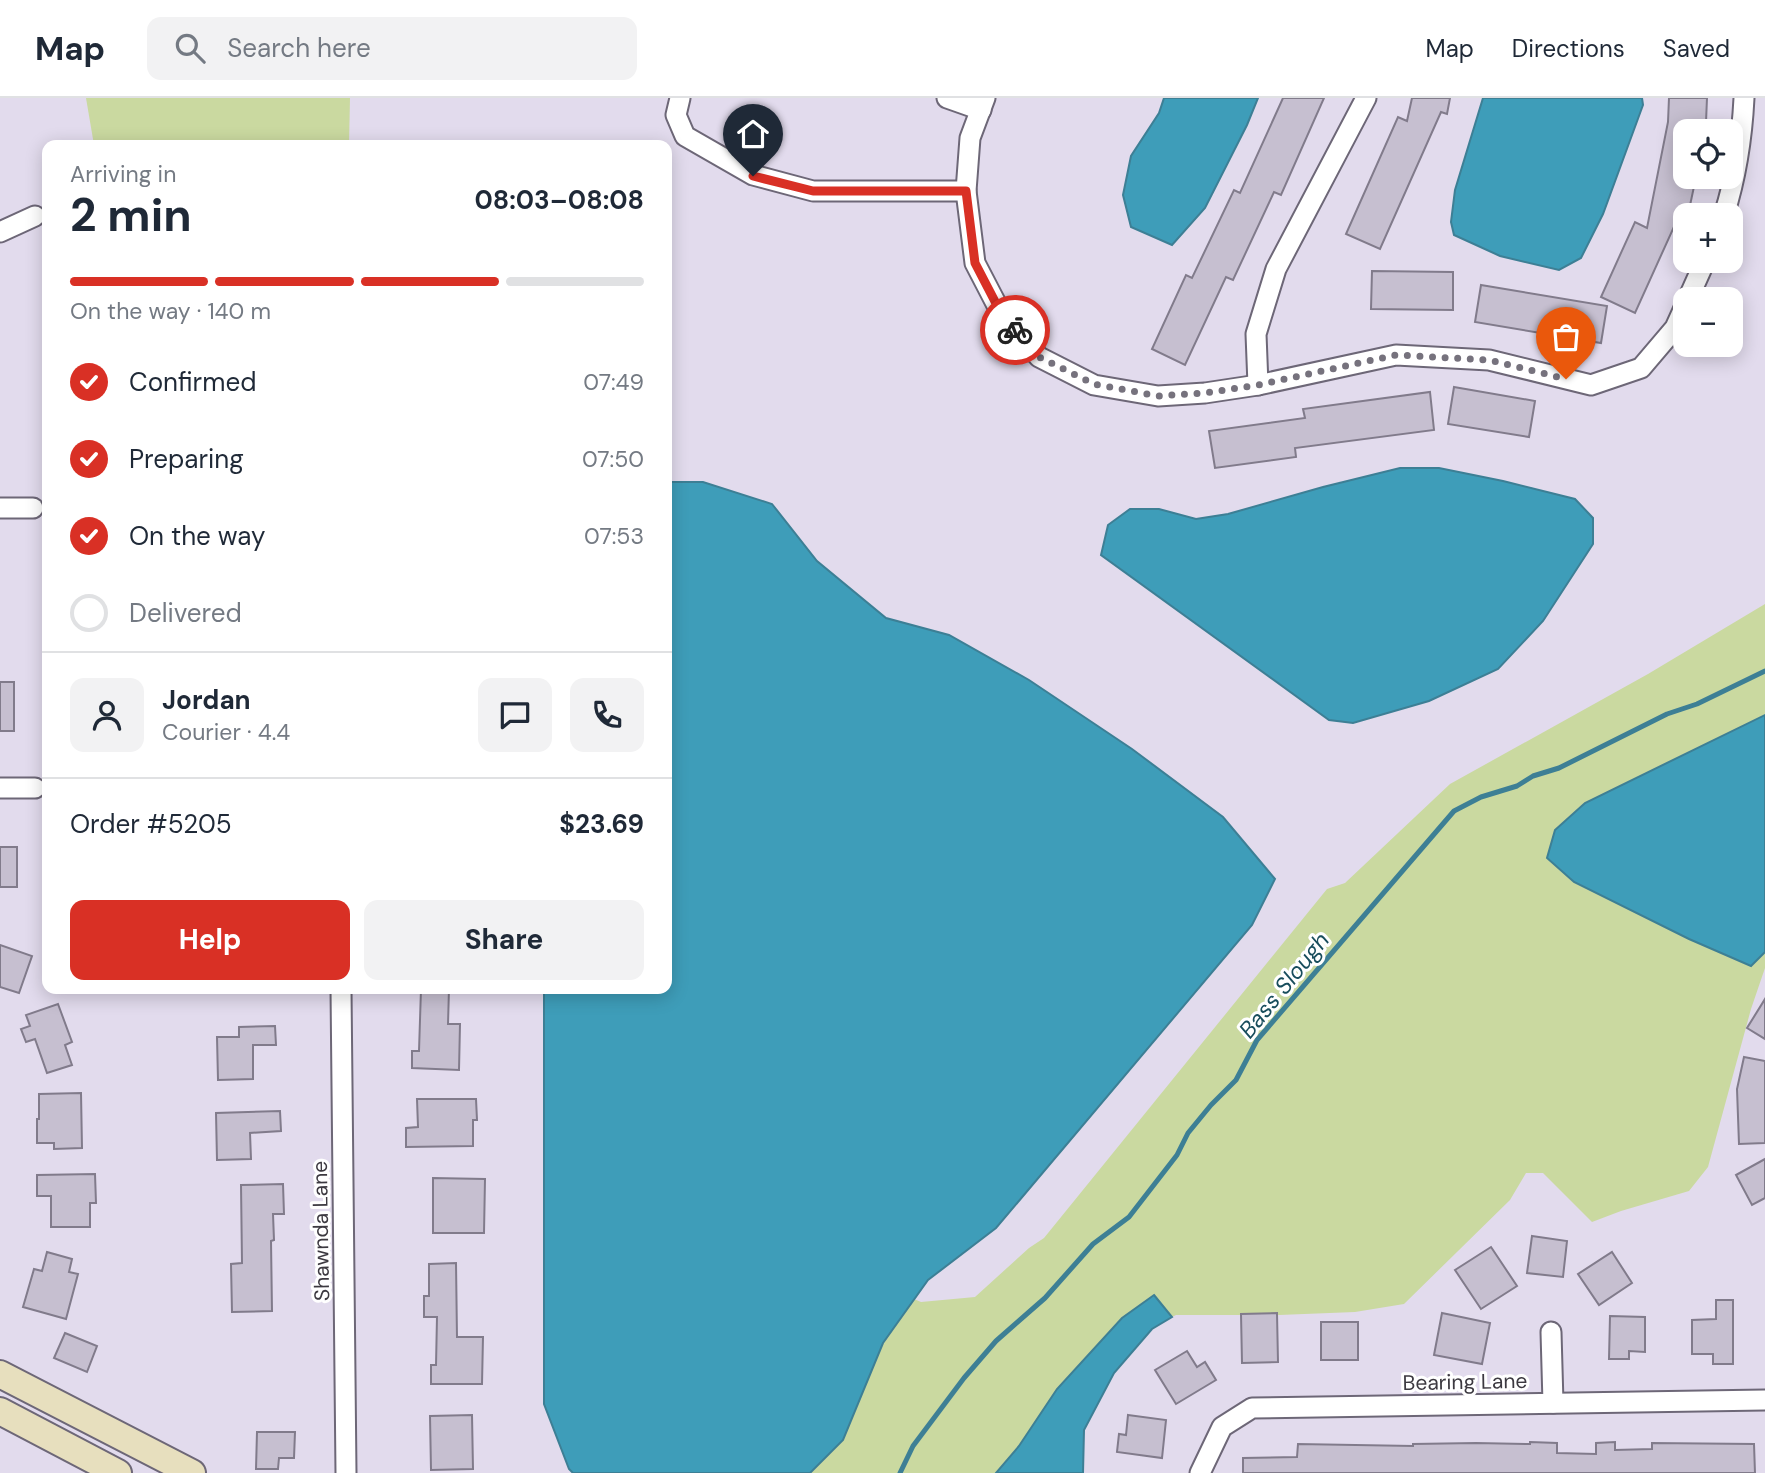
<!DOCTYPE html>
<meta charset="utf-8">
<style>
body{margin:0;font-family:"DM Sans",sans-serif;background:#f2f2f3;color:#1f2937;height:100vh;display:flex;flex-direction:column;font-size:26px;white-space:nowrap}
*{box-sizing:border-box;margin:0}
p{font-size:23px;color:#747a83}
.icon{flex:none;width:38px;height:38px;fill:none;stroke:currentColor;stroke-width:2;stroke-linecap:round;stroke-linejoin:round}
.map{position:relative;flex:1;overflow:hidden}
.panel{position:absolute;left:42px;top:42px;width:630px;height:854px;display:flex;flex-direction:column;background:#fff;border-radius:14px;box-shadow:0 4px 18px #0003}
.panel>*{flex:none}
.tools{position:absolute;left:1673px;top:21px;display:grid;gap:14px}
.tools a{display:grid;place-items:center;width:70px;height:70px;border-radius:14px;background:#fff;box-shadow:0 4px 18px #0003;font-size:35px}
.pin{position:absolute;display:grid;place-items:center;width:60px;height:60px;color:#fff;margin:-72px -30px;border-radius:50% 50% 50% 0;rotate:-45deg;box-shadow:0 0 7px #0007}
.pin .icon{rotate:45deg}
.courier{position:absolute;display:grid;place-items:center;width:70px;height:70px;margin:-35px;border:5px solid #d93025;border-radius:50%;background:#fff;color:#222;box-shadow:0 2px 9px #0007}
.summary em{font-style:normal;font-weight:700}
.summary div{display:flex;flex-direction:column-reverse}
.summary{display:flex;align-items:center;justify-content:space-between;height:119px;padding:0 28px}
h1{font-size:46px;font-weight:700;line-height:52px}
.bar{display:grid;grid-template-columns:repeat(4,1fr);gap:10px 7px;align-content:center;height:84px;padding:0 28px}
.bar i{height:9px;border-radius:5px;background:#e0e1e3}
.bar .current{background:#d93025}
.bar p{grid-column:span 4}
.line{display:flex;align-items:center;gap:18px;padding:0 28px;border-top:2px solid #e0e1e3}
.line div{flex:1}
.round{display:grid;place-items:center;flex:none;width:74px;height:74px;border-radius:14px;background:#f2f2f3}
ol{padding:0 28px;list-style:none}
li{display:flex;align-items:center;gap:21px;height:77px}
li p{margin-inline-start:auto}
li .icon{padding:7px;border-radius:50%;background:#d93025;color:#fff;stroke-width:4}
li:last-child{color:#747a83}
li i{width:38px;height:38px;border:4px solid #e0e1e3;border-radius:50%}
.cta{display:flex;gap:14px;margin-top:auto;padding:14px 28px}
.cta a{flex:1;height:80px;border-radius:14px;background:#d93025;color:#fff;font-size:28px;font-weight:700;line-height:80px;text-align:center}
.cta a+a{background:#f2f2f3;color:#1f2937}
header{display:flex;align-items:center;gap:42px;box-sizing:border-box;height:98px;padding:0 35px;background:#fff;border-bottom:2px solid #e0e1e3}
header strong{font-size:33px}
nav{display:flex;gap:38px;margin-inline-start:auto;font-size:24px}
.search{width:490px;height:63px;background:#f2f2f3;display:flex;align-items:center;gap:18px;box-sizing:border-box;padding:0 24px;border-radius:14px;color:#747a83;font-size:26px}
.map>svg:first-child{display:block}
</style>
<header>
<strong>Map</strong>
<div class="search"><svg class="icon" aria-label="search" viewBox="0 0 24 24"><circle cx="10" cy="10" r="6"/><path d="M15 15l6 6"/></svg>Search here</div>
<nav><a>Map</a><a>Directions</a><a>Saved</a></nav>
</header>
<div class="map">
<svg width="1765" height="1375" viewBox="0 0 1765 1375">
<rect width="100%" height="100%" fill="#e2dbed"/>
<g fill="#cad9a0">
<polygon points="86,0 350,0 349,47 94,47"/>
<polygon points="1765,506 1765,617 1585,705 1547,759 1574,784 1689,841 1751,868 1765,854 1765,870 1751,911 1708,1069 1689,1093 1621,1113 1592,1124 1543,1075 1526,1075 1510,1102 1404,1206 1355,1214 1279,1217 1176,1217 1172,1219 1153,1198 996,1375 810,1375 843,1342 883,1245 914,1201 921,1204 975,1199 1029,1150 1044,1140 1327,791 1345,785 1450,686 1648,576"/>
</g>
<g fill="#3e9db9" stroke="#3d7f95" stroke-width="2">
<polygon points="1164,0 1258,0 1247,27 1205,110 1172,147 1131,129 1123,97 1131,58 1159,15"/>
<polygon points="1483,0 1642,0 1643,7 1603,116 1581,160 1559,172 1500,158 1454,137 1451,124 1455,92"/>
<polygon points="1400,370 1439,370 1503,383 1575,401 1593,420 1593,446 1543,523 1498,571 1429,603 1353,625 1329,622 1101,457 1108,427 1130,411 1159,411 1196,421 1228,416 1323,389"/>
<polygon points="667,384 703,384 772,406 817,463 886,520 949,537 1029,582 1132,651 1223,719 1275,781 1252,827 996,1130 928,1182 883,1245 843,1342 810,1375 573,1375 569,1371 544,1306 544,891 667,891"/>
<polygon points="1765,617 1765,854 1751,868 1689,841 1574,784 1547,760 1555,732 1585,705"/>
<polygon points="1154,1197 1172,1219 1152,1231 1114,1275 1084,1332 1083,1375 996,1375 1019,1348 1057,1291 1122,1220"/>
</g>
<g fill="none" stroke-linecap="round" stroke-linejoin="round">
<polyline stroke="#3d7f95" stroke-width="5" points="900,1375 913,1348 964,1280 996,1243 1045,1200 1093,1146 1129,1119 1177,1057 1188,1035 1211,1007 1236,982 1257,942 1454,713 1481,699 1517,688 1533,678 1559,670 1667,616 1697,606 1765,573"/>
</g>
<g fill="#c6bfd0" stroke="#817b8b" stroke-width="2">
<polygon points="1283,0 1324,0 1281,97 1274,94 1233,182 1226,179 1185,267 1152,251 1186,177 1192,180 1234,92 1240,95"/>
<polygon points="1412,0 1450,0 1447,16 1441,14 1380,151 1346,136 1398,19 1407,23"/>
<polygon points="1669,0 1707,0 1706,24 1685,24 1685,79 1696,79 1688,117 1685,117 1685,123 1677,122 1635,215 1601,199 1635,124 1647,130 1668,24"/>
<polygon points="1372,173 1453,174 1453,212 1371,211"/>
<polygon points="1481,187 1607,208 1601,245 1475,224"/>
<polygon points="1454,289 1535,303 1529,339 1448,326"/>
<polygon points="1430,294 1434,332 1295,350 1296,359 1215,370 1209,333 1305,320 1303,311"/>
<rect x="0" y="584" width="14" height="49"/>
<rect x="0" y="749" width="17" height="40"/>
<polygon points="0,847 32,858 19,895 0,889"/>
<polygon points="421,891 449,891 448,926 460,926 459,972 412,970 412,953 419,953"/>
<polygon points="1765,901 1765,941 1747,930"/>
<polygon points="58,906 72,944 65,947 72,967 47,975 35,941 26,944 21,931 30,928 26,917"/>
<polygon points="275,928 276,947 253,947 253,981 218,982 217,939 239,939 239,929"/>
<polygon points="1744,959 1765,963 1765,1045 1739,1046 1737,991"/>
<polygon points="81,995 82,1050 54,1051 54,1045 37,1045 37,1021 39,1021 39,996"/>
<polygon points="417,1001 476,1001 477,1022 473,1022 473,1048 406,1049 406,1030 418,1029"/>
<polygon points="280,1013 281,1033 250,1035 251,1061 217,1062 216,1015"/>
<polygon points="1765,1061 1765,1100 1752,1107 1736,1077"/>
<polygon points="95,1076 96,1105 90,1105 90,1129 51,1129 51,1098 37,1098 37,1077"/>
<polygon points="433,1080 485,1081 484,1135 433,1135"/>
<polygon points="283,1086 284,1116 273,1116 274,1142 271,1143 272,1213 232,1214 231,1166 242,1165 241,1087"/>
<polygon points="1532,1138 1567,1143 1563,1179 1527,1175"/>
<polygon points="1491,1149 1517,1188 1481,1211 1455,1172"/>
<polygon points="47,1154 72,1161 69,1174 78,1176 66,1221 23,1209 34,1171 42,1173"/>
<polygon points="1612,1154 1632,1185 1599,1207 1578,1176"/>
<polygon points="456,1165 457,1239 483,1239 482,1286 431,1286 431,1267 436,1267 437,1219 424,1219 424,1198 429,1198 429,1166"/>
<polygon points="1716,1202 1733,1202 1733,1266 1713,1266 1713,1256 1692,1256 1692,1222 1716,1221"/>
<polygon points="1277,1215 1278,1264 1242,1265 1241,1216"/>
<polygon points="1442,1215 1490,1225 1482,1266 1434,1257"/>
<polygon points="1610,1218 1645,1219 1645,1254 1629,1253 1629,1261 1609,1261"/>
<rect x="1321" y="1224" width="37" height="38"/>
<polygon points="65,1235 97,1248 87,1274 54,1260"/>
<polygon points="1187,1253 1197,1269 1205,1264 1216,1282 1176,1306 1155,1272"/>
<polygon points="472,1317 473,1371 431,1372 430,1318"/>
<polygon points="1128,1317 1166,1322 1162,1360 1117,1354 1119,1336 1126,1337"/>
<polygon points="257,1334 295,1334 294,1360 279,1360 278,1371 256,1371"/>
<polygon points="1530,1344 1557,1345 1557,1355 1596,1356 1596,1345 1615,1344 1615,1352 1652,1351 1652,1345 1754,1346 1755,1375 1243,1375 1243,1360 1297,1359 1298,1346 1413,1348 1413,1346 1476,1345 1530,1346"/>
</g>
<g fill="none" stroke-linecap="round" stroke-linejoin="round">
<g stroke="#6d6777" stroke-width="23">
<g id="street">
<polyline points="680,0 676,17 685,38 753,77 813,93 966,93"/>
<polyline points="947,0 981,12"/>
<polyline points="985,0 970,40 966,93 975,165 1002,217 1039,259 1094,287 1158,298 1205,295 1258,287 1396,257 1489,262 1591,287 1641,270 1675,230 1685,208"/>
<path d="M1724,117C1736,79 1742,40 1744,0"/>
<polyline points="0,134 35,118"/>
<polyline points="1688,201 1705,163"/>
<polyline points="1258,287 1256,236 1276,171 1366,0"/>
<polyline points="0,410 33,410"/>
<polyline points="0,690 35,690"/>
<polyline points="341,891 346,1375"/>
<polyline points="1551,1234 1553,1305"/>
<polyline points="1200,1375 1222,1329 1252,1310 1765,1302"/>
</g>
</g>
<g stroke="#6d6777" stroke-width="30">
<g id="secondary">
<polyline points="0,1276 192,1375"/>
<polyline points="0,1313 118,1375"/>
</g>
</g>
<use href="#street" stroke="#fff" stroke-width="19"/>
<use href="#secondary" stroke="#e7dfbe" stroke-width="26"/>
</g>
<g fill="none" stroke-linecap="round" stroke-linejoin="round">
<polyline stroke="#76727d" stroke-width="7" stroke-dasharray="0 12.6" points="1015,232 1039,259 1094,286 1158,298 1205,295 1258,287 1396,257 1489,262 1566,281"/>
<polyline stroke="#d93025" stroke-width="9" points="753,78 813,93 966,93 975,165 1002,217 1015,232"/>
</g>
<g text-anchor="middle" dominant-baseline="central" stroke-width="6" stroke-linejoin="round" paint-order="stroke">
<g font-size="21" fill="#3c3940" stroke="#fff">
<text transform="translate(321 1133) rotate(-91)">Shawnda Lane</text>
<text transform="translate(1465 1284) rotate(-1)">Bearing Lane</text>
</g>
<g font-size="23" font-style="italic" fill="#184d5c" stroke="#fff">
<text transform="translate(1284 887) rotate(-51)">Bass Slough</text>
</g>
</g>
</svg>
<div class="tools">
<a><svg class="icon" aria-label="locate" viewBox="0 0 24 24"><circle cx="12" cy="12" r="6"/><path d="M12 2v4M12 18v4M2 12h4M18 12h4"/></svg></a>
<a>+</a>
<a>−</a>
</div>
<div class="pin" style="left:1566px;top:281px;background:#ea580c"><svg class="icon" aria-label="bag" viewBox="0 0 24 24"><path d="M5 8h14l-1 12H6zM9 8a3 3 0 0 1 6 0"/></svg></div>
<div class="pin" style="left:753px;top:78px;background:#1f2937"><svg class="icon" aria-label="home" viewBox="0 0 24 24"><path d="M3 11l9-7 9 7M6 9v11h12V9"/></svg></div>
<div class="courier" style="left:1015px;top:232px"><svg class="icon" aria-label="bike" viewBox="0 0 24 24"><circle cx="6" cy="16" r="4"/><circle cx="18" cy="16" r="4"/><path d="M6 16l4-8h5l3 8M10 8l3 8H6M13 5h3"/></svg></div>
<section class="panel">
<div class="summary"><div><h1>2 min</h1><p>Arriving in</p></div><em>08:03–08:08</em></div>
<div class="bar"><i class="current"></i><i class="current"></i><i class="current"></i><i></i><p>On the way · 140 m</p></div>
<ol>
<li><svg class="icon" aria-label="check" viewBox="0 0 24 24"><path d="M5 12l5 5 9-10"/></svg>Confirmed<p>07:49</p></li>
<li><svg class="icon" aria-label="check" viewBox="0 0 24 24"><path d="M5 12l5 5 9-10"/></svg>Preparing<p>07:50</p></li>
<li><svg class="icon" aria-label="check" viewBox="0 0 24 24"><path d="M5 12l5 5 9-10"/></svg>On the way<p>07:53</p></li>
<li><i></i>Delivered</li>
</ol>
<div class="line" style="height:126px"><a class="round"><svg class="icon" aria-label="person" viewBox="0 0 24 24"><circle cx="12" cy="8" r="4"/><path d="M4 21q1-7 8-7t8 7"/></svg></a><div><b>Jordan</b><p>Courier · 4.4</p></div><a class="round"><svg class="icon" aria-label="chat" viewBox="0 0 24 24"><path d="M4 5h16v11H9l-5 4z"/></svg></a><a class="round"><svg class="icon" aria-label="phone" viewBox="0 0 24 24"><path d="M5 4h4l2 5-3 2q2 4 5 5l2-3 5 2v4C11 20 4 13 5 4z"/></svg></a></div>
<div class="line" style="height:91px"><div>Order #5205</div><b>$23.69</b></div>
<div class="cta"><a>Help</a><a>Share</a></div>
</section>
</div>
